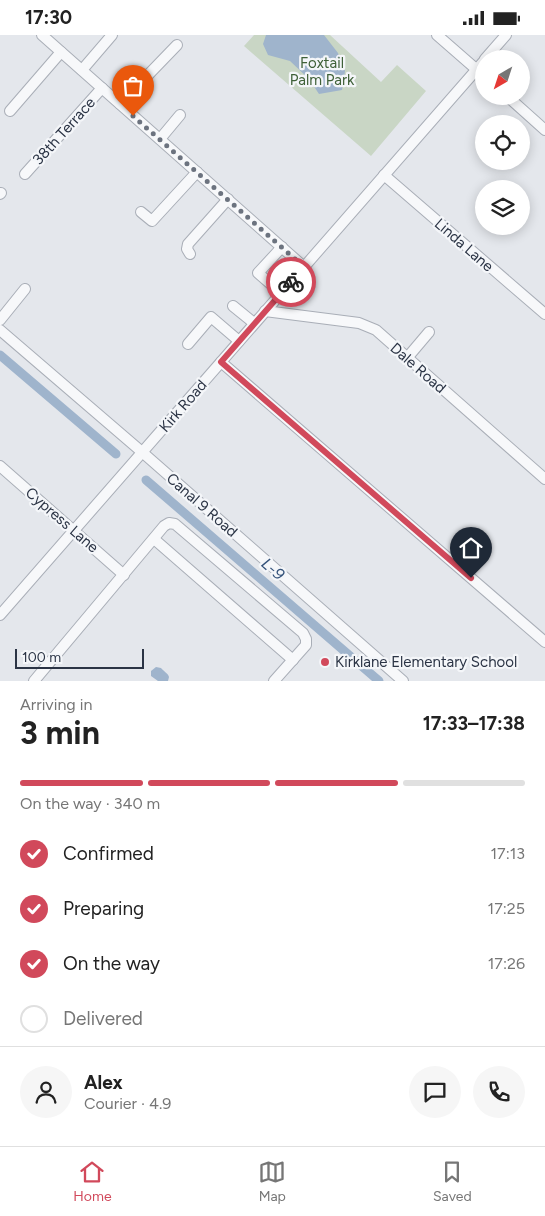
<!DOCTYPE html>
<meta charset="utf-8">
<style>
body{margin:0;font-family:Figtree,sans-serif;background:#f6f6f6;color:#222;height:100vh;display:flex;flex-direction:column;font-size:19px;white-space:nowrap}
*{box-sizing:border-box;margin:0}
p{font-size:16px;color:#767676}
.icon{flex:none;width:28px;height:28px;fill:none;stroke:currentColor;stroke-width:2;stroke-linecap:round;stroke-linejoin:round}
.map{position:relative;height:646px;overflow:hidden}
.panel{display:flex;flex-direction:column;background:#fff;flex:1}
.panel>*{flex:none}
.needle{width:32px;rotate:219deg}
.tools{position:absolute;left:475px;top:15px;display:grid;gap:10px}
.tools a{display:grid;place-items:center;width:55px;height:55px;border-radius:50%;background:#fff;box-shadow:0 2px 12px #0003;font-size:25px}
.scale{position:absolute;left:15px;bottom:12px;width:129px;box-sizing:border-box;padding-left:5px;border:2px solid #2b3445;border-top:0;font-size:14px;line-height:18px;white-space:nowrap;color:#2b3445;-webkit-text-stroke:4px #f4f6f9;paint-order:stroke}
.pin{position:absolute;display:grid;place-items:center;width:42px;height:42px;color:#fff;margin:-51px -21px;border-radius:50% 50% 50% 0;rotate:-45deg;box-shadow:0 0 5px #0007}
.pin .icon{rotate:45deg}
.courier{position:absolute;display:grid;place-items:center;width:50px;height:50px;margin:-25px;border:4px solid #d1495b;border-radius:50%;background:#fff;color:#222;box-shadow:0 1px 6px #0007}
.summary em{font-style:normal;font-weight:700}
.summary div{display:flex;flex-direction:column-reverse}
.summary{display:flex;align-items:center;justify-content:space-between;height:85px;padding:0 20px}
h1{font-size:32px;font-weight:700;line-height:38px}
.bar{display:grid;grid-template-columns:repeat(4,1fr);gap:8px 5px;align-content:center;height:60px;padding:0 20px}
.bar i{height:6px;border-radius:4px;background:#e0e0e0}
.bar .active{background:#d1495b}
.bar p{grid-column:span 4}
.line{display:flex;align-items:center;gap:12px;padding:0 20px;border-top:1px solid #e0e0e0}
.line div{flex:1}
.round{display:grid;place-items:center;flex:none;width:52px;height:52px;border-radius:26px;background:#f6f6f6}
ol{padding:0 20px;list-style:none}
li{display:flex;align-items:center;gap:15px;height:55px}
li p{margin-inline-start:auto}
li .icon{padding:5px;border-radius:50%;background:#d1495b;color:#fff;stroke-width:4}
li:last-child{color:#767676}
li i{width:28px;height:28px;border:2px solid #e0e0e0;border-radius:50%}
.status{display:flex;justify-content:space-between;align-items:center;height:35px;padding:0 25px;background:#fff;direction:ltr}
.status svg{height:14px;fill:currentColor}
.tab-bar{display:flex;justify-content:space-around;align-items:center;height:70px;border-top:1px solid #e0e0e0;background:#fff;font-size:14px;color:#767676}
.tab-bar a{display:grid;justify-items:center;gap:2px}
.tab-bar .active{color:#d1495b}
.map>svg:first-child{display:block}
</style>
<div class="status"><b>17:30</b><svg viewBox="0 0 49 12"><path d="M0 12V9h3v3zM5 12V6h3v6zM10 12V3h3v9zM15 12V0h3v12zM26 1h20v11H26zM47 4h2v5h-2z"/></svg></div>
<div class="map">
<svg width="545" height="646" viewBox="0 0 545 646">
<rect width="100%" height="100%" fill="#e4e7ec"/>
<polygon fill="#c9d6c5" points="254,0 330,0 381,47 397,30 426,56 371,121 244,11"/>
<g fill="#9fb4cc">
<polygon points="266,0 324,0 338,18 345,36 342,55 319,59 309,44 290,26 268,20 263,9"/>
<path d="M156,632L161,633C163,636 168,638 169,642L168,646H158L151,641V636Z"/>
</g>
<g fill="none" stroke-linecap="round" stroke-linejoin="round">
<g stroke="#9fb4cc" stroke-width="9">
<polyline points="0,320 116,419"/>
<polyline points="146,445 379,646"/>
</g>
<g stroke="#a9aeb7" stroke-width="12">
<g id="minor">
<polyline points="42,0 304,232"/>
<polyline points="437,0 484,41"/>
<polyline points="485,24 506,0"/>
<polyline points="82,35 112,0"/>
<polyline points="507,61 545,95"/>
<polyline points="120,69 177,10"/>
<polyline points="10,76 61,17"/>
<polyline points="160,104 180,80"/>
<polyline points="25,139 102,53"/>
<polyline points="384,140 545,279"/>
<polyline points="0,159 1,158"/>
<polyline points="141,177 152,186 197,137"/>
<polyline points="190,219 187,214 188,209 228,164"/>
<polyline points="281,258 258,238 282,212"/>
<polyline points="233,271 254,288"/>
<polyline points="265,276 359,288 376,295 545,444"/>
<polyline points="0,285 25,254"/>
<polyline points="0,295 142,417 403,646"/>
<polyline points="188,309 211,282 239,306"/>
<polyline points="407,323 429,297"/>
<polyline points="221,327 545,607"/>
<polyline points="0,431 124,540"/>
<polyline points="154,504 293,625"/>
<polyline points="0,580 484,26"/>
<polyline points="34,646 164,491 169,488 175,489 303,598 306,604 306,610 274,646"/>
</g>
</g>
<use href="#minor" stroke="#f7f8fa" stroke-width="10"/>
</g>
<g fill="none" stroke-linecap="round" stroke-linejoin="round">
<polyline stroke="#6c737f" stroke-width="5" stroke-dasharray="0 9" points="133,81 304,232 291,247"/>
<polyline stroke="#d1495b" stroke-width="6" points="291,247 221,327 471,543"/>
</g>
<circle fill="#d1495b" stroke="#f4f6f9" stroke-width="2" cx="325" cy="627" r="5"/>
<g text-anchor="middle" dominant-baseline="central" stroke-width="4.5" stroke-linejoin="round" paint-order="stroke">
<g font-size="15" fill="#3f6138" stroke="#f4f6f9">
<text x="322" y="28">Foxtail<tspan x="322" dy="17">Palm Park</tspan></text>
</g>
<g font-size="15" fill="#2b3445" stroke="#f4f6f9">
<text transform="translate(64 96) rotate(-48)">38th Terrace</text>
<text transform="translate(464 210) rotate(41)">Linda Lane</text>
<text transform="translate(418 333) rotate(41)">Dale Road</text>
<text transform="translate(183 371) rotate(-49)">Kirk Road</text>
<text transform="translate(202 470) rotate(41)">Canal 9 Road</text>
<text transform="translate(62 485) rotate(41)">Cypress Lane</text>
</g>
<g font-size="15" fill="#2b3445" stroke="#f4f6f9" text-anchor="start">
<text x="335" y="627">Kirklane Elementary School</text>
</g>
<g font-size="16" font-style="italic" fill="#34527a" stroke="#f4f6f9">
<text transform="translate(273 534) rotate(41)">L-9</text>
</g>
</g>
</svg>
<div class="tools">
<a><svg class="needle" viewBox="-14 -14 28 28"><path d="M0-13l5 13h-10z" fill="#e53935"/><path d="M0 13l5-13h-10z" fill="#767676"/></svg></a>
<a><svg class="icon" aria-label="locate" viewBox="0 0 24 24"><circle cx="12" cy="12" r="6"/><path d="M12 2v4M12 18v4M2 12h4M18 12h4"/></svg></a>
<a><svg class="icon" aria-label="layers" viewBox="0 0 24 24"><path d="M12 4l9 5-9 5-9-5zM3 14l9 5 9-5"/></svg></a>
</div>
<div class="scale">100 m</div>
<div class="pin" style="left:133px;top:81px;background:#ea580c"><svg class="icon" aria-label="bag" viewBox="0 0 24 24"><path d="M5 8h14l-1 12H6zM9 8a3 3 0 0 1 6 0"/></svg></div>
<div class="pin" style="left:471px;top:543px;background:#1f2937"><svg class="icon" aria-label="home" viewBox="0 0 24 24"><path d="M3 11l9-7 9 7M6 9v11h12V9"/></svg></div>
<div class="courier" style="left:291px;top:247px"><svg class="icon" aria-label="bike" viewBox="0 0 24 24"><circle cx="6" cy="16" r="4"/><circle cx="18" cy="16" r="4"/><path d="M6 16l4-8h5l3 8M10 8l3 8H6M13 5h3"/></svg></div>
</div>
<section class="panel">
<div class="summary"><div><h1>3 min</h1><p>Arriving in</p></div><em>17:33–17:38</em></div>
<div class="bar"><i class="active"></i><i class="active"></i><i class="active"></i><i></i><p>On the way · 340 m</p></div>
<ol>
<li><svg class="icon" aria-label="check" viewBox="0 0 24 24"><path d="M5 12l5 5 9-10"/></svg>Confirmed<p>17:13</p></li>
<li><svg class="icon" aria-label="check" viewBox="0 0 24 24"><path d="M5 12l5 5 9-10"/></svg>Preparing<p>17:25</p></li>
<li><svg class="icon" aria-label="check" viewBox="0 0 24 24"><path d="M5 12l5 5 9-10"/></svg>On the way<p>17:26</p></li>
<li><i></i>Delivered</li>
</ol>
<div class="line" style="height:90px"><a class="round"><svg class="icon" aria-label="person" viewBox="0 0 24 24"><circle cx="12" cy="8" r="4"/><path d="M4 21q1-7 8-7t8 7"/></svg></a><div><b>Alex</b><p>Courier · 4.9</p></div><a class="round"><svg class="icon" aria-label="chat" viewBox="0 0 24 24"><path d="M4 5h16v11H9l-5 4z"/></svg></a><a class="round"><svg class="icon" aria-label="phone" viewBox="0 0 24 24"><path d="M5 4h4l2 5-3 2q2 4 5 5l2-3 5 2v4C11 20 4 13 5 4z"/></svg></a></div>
</section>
<nav class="tab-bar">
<a class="active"><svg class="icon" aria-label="home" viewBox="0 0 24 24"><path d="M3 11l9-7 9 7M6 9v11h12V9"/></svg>Home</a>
<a><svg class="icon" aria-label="map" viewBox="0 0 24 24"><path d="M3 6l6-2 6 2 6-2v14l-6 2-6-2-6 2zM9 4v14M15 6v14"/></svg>Map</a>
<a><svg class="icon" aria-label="saved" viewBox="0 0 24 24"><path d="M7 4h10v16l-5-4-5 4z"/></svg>Saved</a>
</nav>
